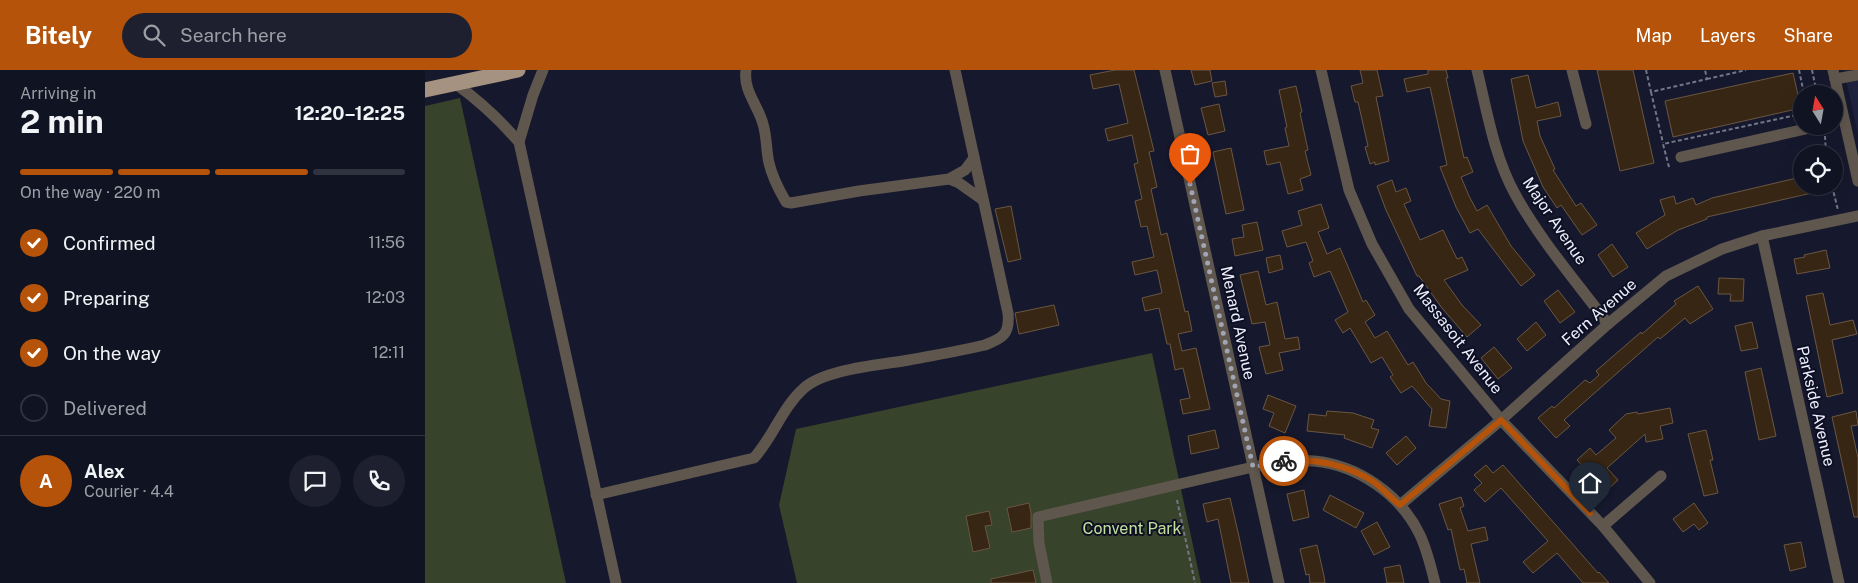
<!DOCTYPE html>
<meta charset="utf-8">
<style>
body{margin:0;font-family:"Public Sans",sans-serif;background:#1e202f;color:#f1f3f6;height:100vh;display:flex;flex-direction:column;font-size:19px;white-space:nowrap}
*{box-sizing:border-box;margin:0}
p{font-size:16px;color:#9c9ea5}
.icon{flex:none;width:28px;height:28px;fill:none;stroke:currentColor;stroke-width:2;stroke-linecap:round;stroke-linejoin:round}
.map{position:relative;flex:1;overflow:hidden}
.panel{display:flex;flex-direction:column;background:#101322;width:425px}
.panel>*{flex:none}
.needle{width:32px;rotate:349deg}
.tools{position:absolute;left:1368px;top:15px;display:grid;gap:10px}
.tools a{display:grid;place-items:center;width:50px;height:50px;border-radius:50%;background:#101322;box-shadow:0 5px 20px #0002,0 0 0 1px #303240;font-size:25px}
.pin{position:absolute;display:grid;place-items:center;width:42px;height:42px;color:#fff;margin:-51px -21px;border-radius:50% 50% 50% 0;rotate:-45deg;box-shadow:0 0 5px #0007}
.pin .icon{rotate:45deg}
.courier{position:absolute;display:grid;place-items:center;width:50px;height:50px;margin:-25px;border:4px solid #b45309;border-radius:50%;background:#fff;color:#222;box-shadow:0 1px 6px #0007}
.summary em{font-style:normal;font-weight:700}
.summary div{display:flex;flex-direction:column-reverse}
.summary{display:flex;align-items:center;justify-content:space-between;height:85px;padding:0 20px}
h1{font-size:32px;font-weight:700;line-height:38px}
.bar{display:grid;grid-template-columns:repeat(4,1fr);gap:8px 5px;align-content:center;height:60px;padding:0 20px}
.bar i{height:6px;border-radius:4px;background:#303240}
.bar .current{background:#b45309}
.bar p{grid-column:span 4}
.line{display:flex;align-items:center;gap:12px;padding:0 20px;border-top:1px solid #303240}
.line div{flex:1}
.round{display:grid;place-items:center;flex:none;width:52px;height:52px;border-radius:26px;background:#1e202f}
ol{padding:0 20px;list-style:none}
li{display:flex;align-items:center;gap:15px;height:55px}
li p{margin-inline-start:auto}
li .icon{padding:5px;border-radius:50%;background:#b45309;color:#fff;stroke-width:4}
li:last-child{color:#9c9ea5}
li i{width:28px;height:28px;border:2px solid #303240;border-radius:50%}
header{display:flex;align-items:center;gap:30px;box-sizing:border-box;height:70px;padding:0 25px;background:#b45309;color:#fff}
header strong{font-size:24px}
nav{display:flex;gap:28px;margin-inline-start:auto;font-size:18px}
.search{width:350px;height:45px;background:#1e202f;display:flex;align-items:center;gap:12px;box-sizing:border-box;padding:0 18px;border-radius:28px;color:#9c9ea5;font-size:19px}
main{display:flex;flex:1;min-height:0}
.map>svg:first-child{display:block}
</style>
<header>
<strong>Bitely</strong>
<div class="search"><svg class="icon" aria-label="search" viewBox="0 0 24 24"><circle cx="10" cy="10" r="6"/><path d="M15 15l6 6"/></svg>Search here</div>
<nav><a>Map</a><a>Layers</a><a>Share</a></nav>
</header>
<main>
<section class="panel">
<div class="summary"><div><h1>2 min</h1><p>Arriving in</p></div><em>12:20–12:25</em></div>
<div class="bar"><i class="current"></i><i class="current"></i><i class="current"></i><i></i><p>On the way · 220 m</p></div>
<ol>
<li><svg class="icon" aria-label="check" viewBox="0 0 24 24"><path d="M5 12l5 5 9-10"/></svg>Confirmed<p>11:56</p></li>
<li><svg class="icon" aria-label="check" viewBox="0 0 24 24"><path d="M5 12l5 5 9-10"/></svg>Preparing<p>12:03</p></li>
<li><svg class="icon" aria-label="check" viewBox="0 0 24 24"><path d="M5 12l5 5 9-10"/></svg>On the way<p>12:11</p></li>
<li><i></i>Delivered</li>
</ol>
<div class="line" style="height:90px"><b class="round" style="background:#b45309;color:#fff">A</b><div><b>Alex</b><p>Courier · 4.4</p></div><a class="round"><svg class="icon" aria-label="chat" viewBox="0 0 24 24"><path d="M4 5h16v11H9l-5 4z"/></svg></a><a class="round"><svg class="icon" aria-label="phone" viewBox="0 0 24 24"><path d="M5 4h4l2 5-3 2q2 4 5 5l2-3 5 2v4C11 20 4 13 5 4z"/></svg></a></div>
</section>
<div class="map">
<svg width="1433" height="513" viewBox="0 0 1433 513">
<rect width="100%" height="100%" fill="#16192d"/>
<polygon fill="#1f223c" points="1419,0 1433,0 1433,64"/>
<g fill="#37432a">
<polygon points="35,28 141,513 0,513 0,36"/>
<polygon points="727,283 776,513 372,513 354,435 371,359"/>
</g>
<g fill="#372613" stroke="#6a5643">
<polygon points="690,0 709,0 729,81 724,82 732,117 726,119 736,165 742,163 760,242 763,241 767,261 753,264 757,281 771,278 785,339 758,344 755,330 765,328 758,298 750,300 745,274 742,274 734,238 720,241 717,228 737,223 732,200 710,205 707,192 729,187 722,156 716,157 710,131 717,129 709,94 713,93 707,65 683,71 680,59 703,53 694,14 668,19 665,5"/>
<polygon points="766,0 785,0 787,11 770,15"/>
<polygon points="935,0 952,0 958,26 951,27 964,91 950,95 950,92 945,94 940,77 943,76 933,32 930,32 926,16 938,13"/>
<polygon points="1003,0 1021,0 1023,8 1021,8 1039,88 1042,87 1048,102 1036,107 1044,126 1052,141 1062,135 1086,176 1110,205 1096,216 1053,159 1045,163 1031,137 1015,97 1022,95 1005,17 982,22 979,9 1003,4"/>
<polygon points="1172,0 1208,0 1229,93 1195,101"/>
<polygon points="1368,3 1376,38 1248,67 1240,31"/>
<polygon points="1103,5 1111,38 1133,32 1136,46 1112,51 1115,66 1130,99 1128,100 1151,136 1156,133 1172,155 1157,165 1136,135 1132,138 1118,117 1098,71 1086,9"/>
<polygon points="800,11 802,25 790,27 787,13"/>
<polygon points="871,16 877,42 875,43 883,80 880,81 886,105 875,109 878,120 863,124 855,92 842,95 839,81 864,76 860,58 862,57 854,20"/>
<polygon points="794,34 800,61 783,65 776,38"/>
<polygon points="806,78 819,140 801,144 788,82"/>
<polygon points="1376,107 1376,116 1400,116 1400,120 1282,147 1282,149 1253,160 1222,179 1211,163 1240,145 1235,130 1249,126 1251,134 1268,128 1271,135 1287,128"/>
<polygon points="967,110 971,122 981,118 986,131 979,134 995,170 1018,160 1032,189 1037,187 1043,200 1019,210 1037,235 1056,255 1042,267 1017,238 994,206 992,206 961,140 952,116"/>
<polygon points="896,134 904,158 893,162 902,184 915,178 938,232 941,230 950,245 940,252 950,268 962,261 983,295 988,292 1001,313 1016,329 1025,331 1021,358 1004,356 1007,339 987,316 976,323 965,307 968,305 957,287 946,293 925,258 918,263 910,250 923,242 905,201 889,207 884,193 888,191 881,172 862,177 857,161 877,155 873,141"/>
<polygon points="586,136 596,189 583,192 570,139"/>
<polygon points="832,152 838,180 810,186 807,169 819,167 817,155"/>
<polygon points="1187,174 1203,197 1188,207 1173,185"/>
<polygon points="1401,180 1405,198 1372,204 1369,189 1380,187 1379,185"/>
<polygon points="855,185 858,199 844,203 841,188"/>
<polygon points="833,201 841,235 852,232 860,269 873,267 875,279 854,283 858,300 841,304 834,277 845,275 840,252 827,254 815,205"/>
<polygon points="1294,208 1319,209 1318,231 1305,231 1306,224 1293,224"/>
<polygon points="1273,216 1288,239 1265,254 1260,248 1235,269 1233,267 1139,350 1145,356 1131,368 1113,348 1127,336 1129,338 1160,310 1165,313 1174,305 1171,301 1216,262 1217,264 1251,234 1249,231"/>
<polygon points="1133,220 1150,242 1135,253 1119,231"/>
<polygon points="1398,223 1405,255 1428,250 1432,264 1407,270 1418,323 1402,327 1381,226"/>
<polygon points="629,235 634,255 594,264 590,243"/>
<polygon points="1111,252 1121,265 1102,281 1092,269"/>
<polygon points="1327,252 1333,278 1316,281 1310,256"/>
<polygon points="1069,277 1087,298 1073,309 1056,288"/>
<polygon points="1336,298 1351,366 1334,370 1320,302"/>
<polygon points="843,325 871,336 860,363 844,356 849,343 838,339"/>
<polygon points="1245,338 1248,353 1235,356 1238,369 1221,372 1220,364 1182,398 1193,410 1180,422 1152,390 1165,378 1171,385 1191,368 1184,360 1201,344 1212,342 1213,344"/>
<polygon points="902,341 928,343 949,350 946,358 954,360 947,378 919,368 920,365 882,361 884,344 901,346"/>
<polygon points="1431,341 1433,355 1426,356 1433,388 1433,447 1429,447 1407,347"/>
<polygon points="790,360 794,378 766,384 763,366"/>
<polygon points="1281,360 1288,390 1285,390 1293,423 1279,426 1263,364"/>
<polygon points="981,366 991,378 972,395 961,383"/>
<polygon points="1061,395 1068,403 1078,395 1173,503 1174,502 1184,513 1158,513 1132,483 1108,503 1098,492 1123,471 1076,418 1060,432 1049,420 1057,413 1049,405"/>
<polygon points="879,420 884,447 868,451 862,424"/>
<polygon points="905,425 939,443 931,458 898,440"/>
<polygon points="1036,427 1039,436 1035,438 1043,461 1060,457 1063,470 1046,474 1055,513 1042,513 1039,499 1035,500 1026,459 1023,460 1014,434"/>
<polygon points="805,428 813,462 824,513 806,513 793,449 782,452 778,434"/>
<polygon points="604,433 606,443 606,458 587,462 582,438"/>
<polygon points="1269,433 1283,453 1274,460 1269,454 1258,462 1248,449"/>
<polygon points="564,441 567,455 560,456 565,478 548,482 541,446"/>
<polygon points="952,452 965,477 949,485 936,461"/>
<polygon points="1376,472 1381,497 1365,501 1359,475"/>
<polygon points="892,475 899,506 900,513 885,513 884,504 881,505 875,479"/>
<polygon points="975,495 979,513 962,513 959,498"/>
<polygon points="608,500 611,513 566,513 566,509"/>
</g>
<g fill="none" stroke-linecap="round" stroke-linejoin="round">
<g stroke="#737688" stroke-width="2" stroke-dasharray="4 2.5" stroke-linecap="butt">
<polyline points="1221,0 1226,22 1282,9 1280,0"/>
<polyline points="1374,0 1379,24"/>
<polyline points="1387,0 1392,24"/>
<polyline points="1282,9 1321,0"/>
<polyline points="1226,22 1238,73"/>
<polyline points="1400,66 1401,84"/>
<polyline points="1244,97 1238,74 1376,44"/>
<polyline points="1407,116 1413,140"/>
<polyline points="752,430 770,513"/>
</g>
<g stroke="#5f564d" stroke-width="11">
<polyline points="118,0 108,25 94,72 191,513"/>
<path d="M321,0C318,21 333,35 338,54C342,67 341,80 344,93C347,106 354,120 361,132L366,133L434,121L524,109L540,100L549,88"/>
<polyline points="740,0 854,513"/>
<polyline points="896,0 924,120 947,174 984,239 1076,350 1178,456 1225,513"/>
<path d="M1052,0C1062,41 1069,86 1090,124C1115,170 1151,211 1183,254"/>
<polyline points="1147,0 1161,54"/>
<polyline points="1408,0 1433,111"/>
<polyline points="1410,9 1433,5"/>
<path d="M31,14C56,32 74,49 94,72"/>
<polyline points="1256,87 1394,56"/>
<polyline points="524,109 534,113 558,130"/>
<polyline points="1337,166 1414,513"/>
<path d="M171,425L329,388C348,367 357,338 378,319C399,299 455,295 484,290C510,285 535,281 560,275C578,268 585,264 583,243L530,0"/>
<polyline points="975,435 1076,350 1183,254 1241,206 1297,179 1337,166 1433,146"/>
<polyline points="1178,456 1236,406"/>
<path d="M622,513L614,473L613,447L828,397C848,393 868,389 889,391C933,395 976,425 995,465C1002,480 1006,497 1010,513"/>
</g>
<polyline stroke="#a59280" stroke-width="15" points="0,20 93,0"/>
</g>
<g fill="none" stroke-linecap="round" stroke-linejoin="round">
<polyline stroke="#a1a4b4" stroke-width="5" stroke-dasharray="0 9" points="765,114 828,397 859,391"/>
<path stroke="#b45309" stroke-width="6" d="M859,391C890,388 923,395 949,412C958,419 966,428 975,435L1076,350L1165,443"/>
</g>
<g text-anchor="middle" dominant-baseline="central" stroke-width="4" stroke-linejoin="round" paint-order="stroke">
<g font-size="16" fill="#eceffd" stroke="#0e0f23">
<text transform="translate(1130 151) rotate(56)">Major Avenue</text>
<text transform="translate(1174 242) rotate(-41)">Fern Avenue</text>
<text transform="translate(813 253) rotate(78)">Menard Avenue</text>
<text transform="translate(1033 269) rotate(52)">Massasoit Avenue</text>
<text transform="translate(1391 336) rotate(77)">Parkside Avenue</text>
</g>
<g font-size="16" fill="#bfe09b" stroke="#0e0f23">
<text x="707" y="458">Convent Park</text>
</g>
</g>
</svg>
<div class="tools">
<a><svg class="needle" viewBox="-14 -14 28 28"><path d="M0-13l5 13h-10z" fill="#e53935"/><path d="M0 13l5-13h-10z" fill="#9c9ea5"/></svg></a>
<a><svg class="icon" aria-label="locate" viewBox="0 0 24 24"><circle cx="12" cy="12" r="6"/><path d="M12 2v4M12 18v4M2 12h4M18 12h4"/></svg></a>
</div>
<div class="pin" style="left:765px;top:114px;background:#ea580c"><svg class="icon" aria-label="bag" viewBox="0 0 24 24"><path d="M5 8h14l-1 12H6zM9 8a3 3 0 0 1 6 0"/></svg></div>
<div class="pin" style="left:1165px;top:443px;background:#1f2937"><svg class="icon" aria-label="home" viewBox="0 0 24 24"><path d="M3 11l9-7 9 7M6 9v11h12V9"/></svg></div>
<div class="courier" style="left:859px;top:391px"><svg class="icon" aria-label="bike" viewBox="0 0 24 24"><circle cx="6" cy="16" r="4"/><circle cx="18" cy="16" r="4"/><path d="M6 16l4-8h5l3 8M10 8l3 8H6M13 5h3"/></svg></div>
</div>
</main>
